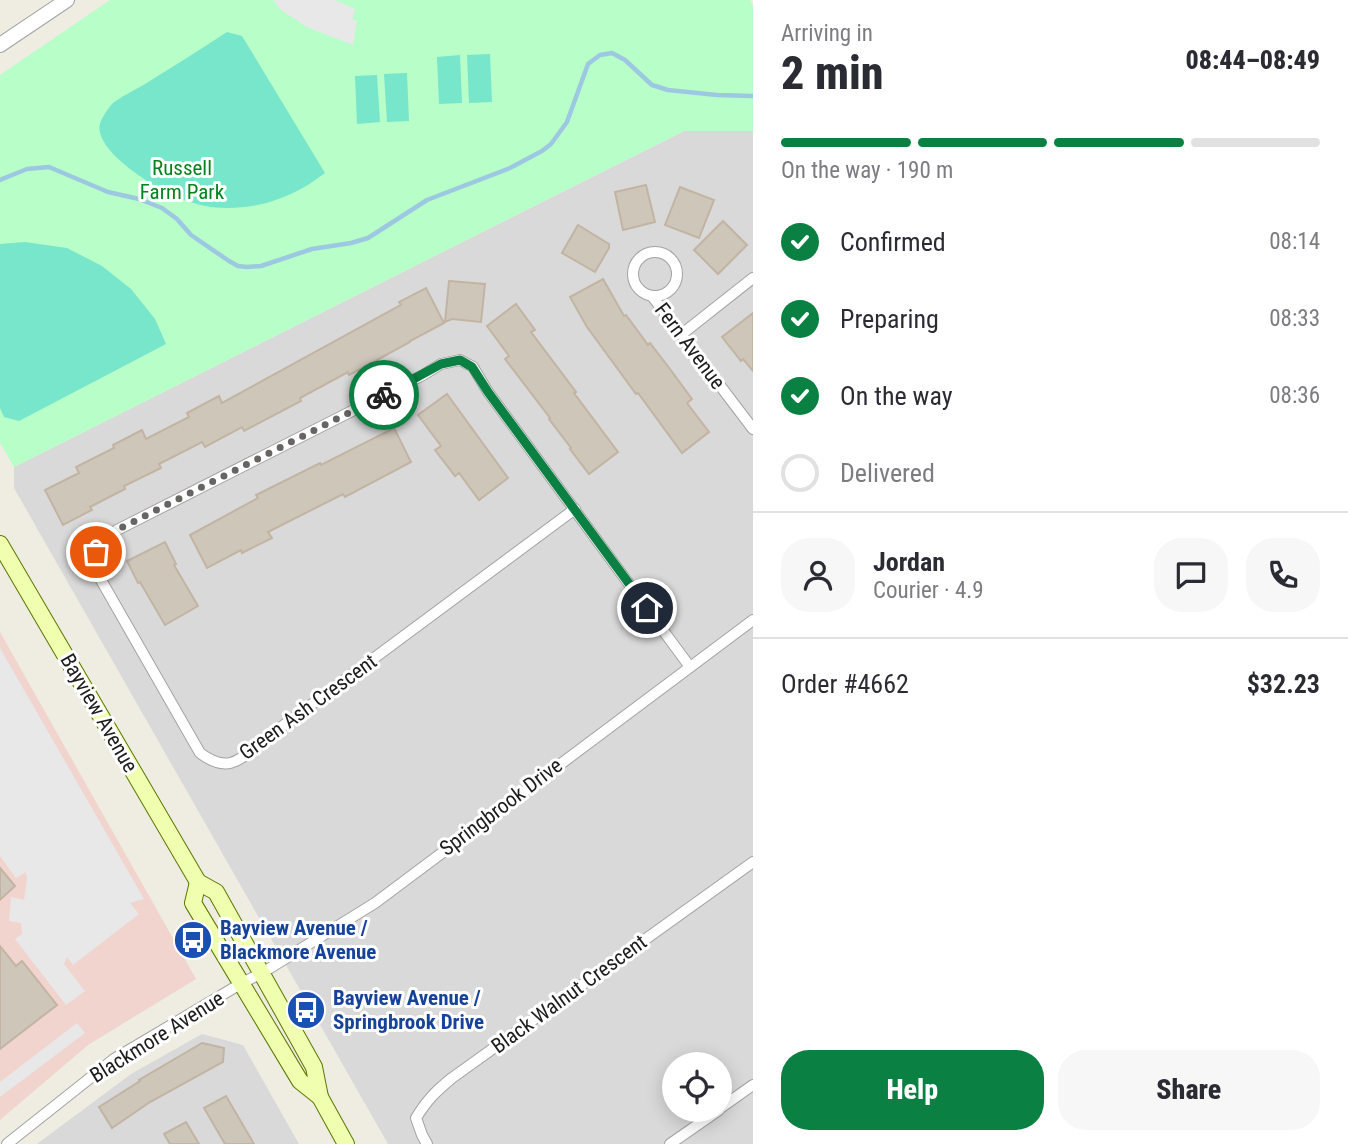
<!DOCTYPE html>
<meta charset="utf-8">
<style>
body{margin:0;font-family:"Roboto Condensed",sans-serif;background:#f7f7f7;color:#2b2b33;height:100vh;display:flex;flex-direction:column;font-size:26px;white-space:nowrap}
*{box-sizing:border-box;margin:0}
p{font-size:23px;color:#7c7c81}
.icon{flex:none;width:38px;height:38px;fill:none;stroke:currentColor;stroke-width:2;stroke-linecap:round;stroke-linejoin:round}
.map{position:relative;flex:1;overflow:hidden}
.sheet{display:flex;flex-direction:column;background:#fff;width:595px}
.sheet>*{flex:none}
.buttons{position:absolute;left:662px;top:1052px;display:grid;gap:14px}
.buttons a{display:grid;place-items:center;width:70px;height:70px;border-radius:50%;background:#fff;box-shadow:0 4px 18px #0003;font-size:35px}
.pin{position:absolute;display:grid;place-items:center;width:60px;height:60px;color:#fff;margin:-30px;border:4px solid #fff;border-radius:50%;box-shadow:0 2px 7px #0007}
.courier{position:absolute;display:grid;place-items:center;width:70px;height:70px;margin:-35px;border:5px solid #0b8043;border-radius:50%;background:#fff;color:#222;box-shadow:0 2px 9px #0007}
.headline em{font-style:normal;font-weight:800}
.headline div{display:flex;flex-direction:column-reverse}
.headline{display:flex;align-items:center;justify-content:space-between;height:119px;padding:0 28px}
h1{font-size:46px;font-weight:800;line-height:52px}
.bar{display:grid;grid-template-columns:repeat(4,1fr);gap:10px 7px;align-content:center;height:84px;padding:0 28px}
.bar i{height:9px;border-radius:5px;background:#e1e1e2}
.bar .on{background:#0b8043}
.bar p{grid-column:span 4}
.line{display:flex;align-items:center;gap:18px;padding:0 28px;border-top:2px solid #e1e1e2}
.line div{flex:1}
.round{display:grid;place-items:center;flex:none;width:74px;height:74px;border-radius:28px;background:#f7f7f7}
ol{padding:0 28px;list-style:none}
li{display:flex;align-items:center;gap:21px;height:77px}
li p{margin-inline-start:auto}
li .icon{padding:7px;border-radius:50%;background:#0b8043;color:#fff;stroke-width:4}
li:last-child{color:#7c7c81}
li i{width:38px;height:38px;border:4px solid #e1e1e2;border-radius:50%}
.cta{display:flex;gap:14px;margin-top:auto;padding:14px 28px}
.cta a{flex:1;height:80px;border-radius:28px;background:#0b8043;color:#fff;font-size:28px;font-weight:800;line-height:80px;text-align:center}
.cta a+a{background:#f7f7f7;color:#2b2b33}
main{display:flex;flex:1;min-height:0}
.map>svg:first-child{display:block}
</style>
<main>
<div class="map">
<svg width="753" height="1144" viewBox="0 0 753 1144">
<rect width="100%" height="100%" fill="#efece1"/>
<g fill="#dad9d9" fill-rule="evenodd">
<path d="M684,131H753V1144H388L14,488V467ZM674,1064H719V1110H674Z"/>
<polygon points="202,1034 243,1045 299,1144 37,1144 131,1074"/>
</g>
<polygon fill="#f2d4ce" points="0,632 196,979 88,1045 0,1120"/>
<polygon fill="#b8fec8" points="110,0 750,0 753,6 753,131 684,131 14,467 0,443 0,75"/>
<g fill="#77e6ca">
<path d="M227,32L242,36L325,173C295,196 264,208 226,208C212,208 198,205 184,200C162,193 88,149 101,121C103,116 109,107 113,103C122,96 135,90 145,84C172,67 200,50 227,32Z"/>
<polygon points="490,54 492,102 469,103 467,55"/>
<polygon points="460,55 462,103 439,104 437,57"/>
<polygon points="407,73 409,121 387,122 384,74"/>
<polygon points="377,75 380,122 357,124 355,76"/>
<polygon points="25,242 67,248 102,266 131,289 155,319 166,344 19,421 4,417 0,408 0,244"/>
</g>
<g fill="#e8e8e8">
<polygon points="273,0 335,0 355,9 352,20 357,20 353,45 307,27 281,10"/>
<polygon points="0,648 144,899 130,903 139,914 73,965 67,957 64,964 85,991 66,1005 15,939 22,934 21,923 9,921 11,897 24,900 27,879 26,872 16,878 0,856"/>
<polygon points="77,1023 85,1033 0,1097 0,1082"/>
</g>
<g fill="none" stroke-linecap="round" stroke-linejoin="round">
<polyline stroke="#9dc8e1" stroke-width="4.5" points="0,180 27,169 49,167 108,192 139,199 162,208 177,219 191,235 229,261 238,266 247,267 261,266 312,249 351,243 368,238 427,200 510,168 542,151 551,144 567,122 588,64 600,55 612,53 625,60 652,85 668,90 717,95 753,96"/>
</g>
<g fill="#cfc6ba" stroke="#c2b4a2" stroke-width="2">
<polygon points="646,185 655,222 623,230 615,192"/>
<polygon points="680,187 714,200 699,238 665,225"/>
<polygon points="723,221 747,245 718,274 694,250"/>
<polygon points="578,225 609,244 609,248 595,272 562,253"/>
<polygon points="603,279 624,316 626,315 648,345 650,343 670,369 692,399 687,403 709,432 682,453 638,393 636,394 587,327 570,297"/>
<polygon points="449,281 485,284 481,322 452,319 445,322"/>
<polygon points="426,288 444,323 410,341 410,342 377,360 349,375 348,372 300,398 301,401 244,431 242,427 205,447 202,442 159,464 161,468 124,486 125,489 90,507 92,510 63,525 45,490 79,473 76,467 114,448 113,445 142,430 146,439 189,417 187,413 219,396 222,403 401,305 399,302"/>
<polygon points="516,304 535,330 531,332 576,392 574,393 618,452 589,474 570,449 571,448 549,419 550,418 505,359 509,356 487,326"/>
<polygon points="753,313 753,371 743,359 741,361 722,337"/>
<polygon points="447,394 508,478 479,500 459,473 455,476 435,450 441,446 418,415"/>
<polygon points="394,428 411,462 345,497 343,494 268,532 272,538 242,553 241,550 207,568 190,535 258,498 256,495 320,463 321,465"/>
<polygon points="165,542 176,564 174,565 198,606 165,625 140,582 138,583 127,561"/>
<polygon points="0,868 15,886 0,900"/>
<polygon points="0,946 16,966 22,961 57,1005 0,1049"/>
<polygon points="202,1043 224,1048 223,1062 150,1102 112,1128 99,1107 140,1081 139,1080"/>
<polygon points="226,1096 254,1144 225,1144 204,1108"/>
<polygon points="186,1122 199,1144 170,1144 164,1134"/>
</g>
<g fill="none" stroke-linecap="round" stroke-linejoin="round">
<g stroke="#a3a3a3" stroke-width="12">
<g id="minor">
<circle cx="655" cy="274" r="22"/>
<polyline points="652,296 753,429"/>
<polyline points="682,334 753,278"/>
<path d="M575,509L261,742C238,762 227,773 200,753L97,573C96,550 97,543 117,530L423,375L441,364L460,360L473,367L488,392L690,667"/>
<polyline points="719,1109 753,1085"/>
<polyline points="7,1144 114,1059 242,983 262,973 375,903 753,620"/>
<path d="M427,1144L422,1135L416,1118C427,1100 436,1091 452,1078L753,862"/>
<polyline points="670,1144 719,1110"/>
</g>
</g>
<g stroke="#a3a3a3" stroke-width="16">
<polyline id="tertiary" points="0,45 67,0"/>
</g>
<g stroke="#5a7700" stroke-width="18">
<g id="secondary">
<polyline points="0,544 198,882 216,892 314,1067 320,1097 346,1144"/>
<polyline points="198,882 193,903 300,1081 320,1097"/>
</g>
</g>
<use href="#minor" stroke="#fff" stroke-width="10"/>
<use href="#tertiary" stroke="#fff" stroke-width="14"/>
<use href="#secondary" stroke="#f0ffaf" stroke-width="16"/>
</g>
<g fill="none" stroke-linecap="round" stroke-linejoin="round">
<polyline stroke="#666561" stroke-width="7" stroke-dasharray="0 12.6" points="96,552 104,538 117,530 384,395"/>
<polyline stroke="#0b8043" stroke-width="9" points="384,395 441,364 460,360 472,367 488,392 647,608"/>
</g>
<defs>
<g id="bus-disc" transform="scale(2.0125)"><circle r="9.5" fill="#1a4fb4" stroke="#fff"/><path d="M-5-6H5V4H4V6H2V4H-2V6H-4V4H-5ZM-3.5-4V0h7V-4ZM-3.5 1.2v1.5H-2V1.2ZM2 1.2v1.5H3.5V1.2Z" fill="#fff"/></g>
</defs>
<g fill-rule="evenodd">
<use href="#bus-disc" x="193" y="940"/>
<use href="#bus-disc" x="306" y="1010"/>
</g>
<g text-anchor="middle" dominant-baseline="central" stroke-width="6" stroke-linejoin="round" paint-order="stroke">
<g font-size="21" fill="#02831e" stroke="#fff">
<text x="182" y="168">Russell<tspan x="182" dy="24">Farm Park</tspan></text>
</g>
<g font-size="21" fill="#1c1c1c" stroke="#fff">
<text transform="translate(690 346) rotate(53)">Fern Avenue</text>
<text transform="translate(308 707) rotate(-36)">Green Ash Crescent</text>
<text transform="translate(99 713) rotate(60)">Bayview Avenue</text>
<text transform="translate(501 807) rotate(-37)">Springbrook Drive</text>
<text transform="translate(569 994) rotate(-36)">Black Walnut Crescent</text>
<text transform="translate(157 1037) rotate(-32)">Blackmore Avenue</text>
</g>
<g font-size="21" font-weight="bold" fill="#164399" stroke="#fff" text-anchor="start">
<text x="220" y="928">Bayview Avenue /<tspan x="220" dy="24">Blackmore Avenue</tspan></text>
<text x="333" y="998">Bayview Avenue /<tspan x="333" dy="24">Springbrook Drive</tspan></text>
</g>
</g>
</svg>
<div class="buttons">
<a><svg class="icon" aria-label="locate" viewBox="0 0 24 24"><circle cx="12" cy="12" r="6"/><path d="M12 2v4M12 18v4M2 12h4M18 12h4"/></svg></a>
</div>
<div class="pin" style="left:96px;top:552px;background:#ea580c"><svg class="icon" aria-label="bag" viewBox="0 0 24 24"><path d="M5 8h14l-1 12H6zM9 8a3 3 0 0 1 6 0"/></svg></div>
<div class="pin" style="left:647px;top:608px;background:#1f2937"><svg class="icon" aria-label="home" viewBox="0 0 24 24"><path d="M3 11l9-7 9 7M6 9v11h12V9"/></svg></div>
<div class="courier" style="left:384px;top:395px"><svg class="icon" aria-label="bike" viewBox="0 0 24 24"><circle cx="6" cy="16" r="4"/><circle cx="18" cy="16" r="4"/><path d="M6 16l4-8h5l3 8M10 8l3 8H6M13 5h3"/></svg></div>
</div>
<section class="sheet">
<div class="headline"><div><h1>2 min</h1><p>Arriving in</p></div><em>08:44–08:49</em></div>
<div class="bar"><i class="on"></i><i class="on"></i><i class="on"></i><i></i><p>On the way · 190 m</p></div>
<ol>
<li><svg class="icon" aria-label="check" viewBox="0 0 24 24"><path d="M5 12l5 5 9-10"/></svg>Confirmed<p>08:14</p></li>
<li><svg class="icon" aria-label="check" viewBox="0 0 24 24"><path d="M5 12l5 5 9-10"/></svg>Preparing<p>08:33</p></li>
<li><svg class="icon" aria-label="check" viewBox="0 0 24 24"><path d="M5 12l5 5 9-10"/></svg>On the way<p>08:36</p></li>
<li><i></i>Delivered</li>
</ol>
<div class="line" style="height:126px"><a class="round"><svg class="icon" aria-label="person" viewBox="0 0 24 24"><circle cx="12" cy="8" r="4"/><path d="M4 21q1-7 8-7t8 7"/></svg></a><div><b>Jordan</b><p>Courier · 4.9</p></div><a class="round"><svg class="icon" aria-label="chat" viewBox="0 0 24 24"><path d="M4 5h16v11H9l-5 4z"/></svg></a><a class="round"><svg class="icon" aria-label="phone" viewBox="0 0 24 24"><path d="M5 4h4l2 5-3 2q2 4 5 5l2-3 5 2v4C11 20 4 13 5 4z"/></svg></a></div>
<div class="line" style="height:91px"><div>Order #4662</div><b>$32.23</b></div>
<div class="cta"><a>Help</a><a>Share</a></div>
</section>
</main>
